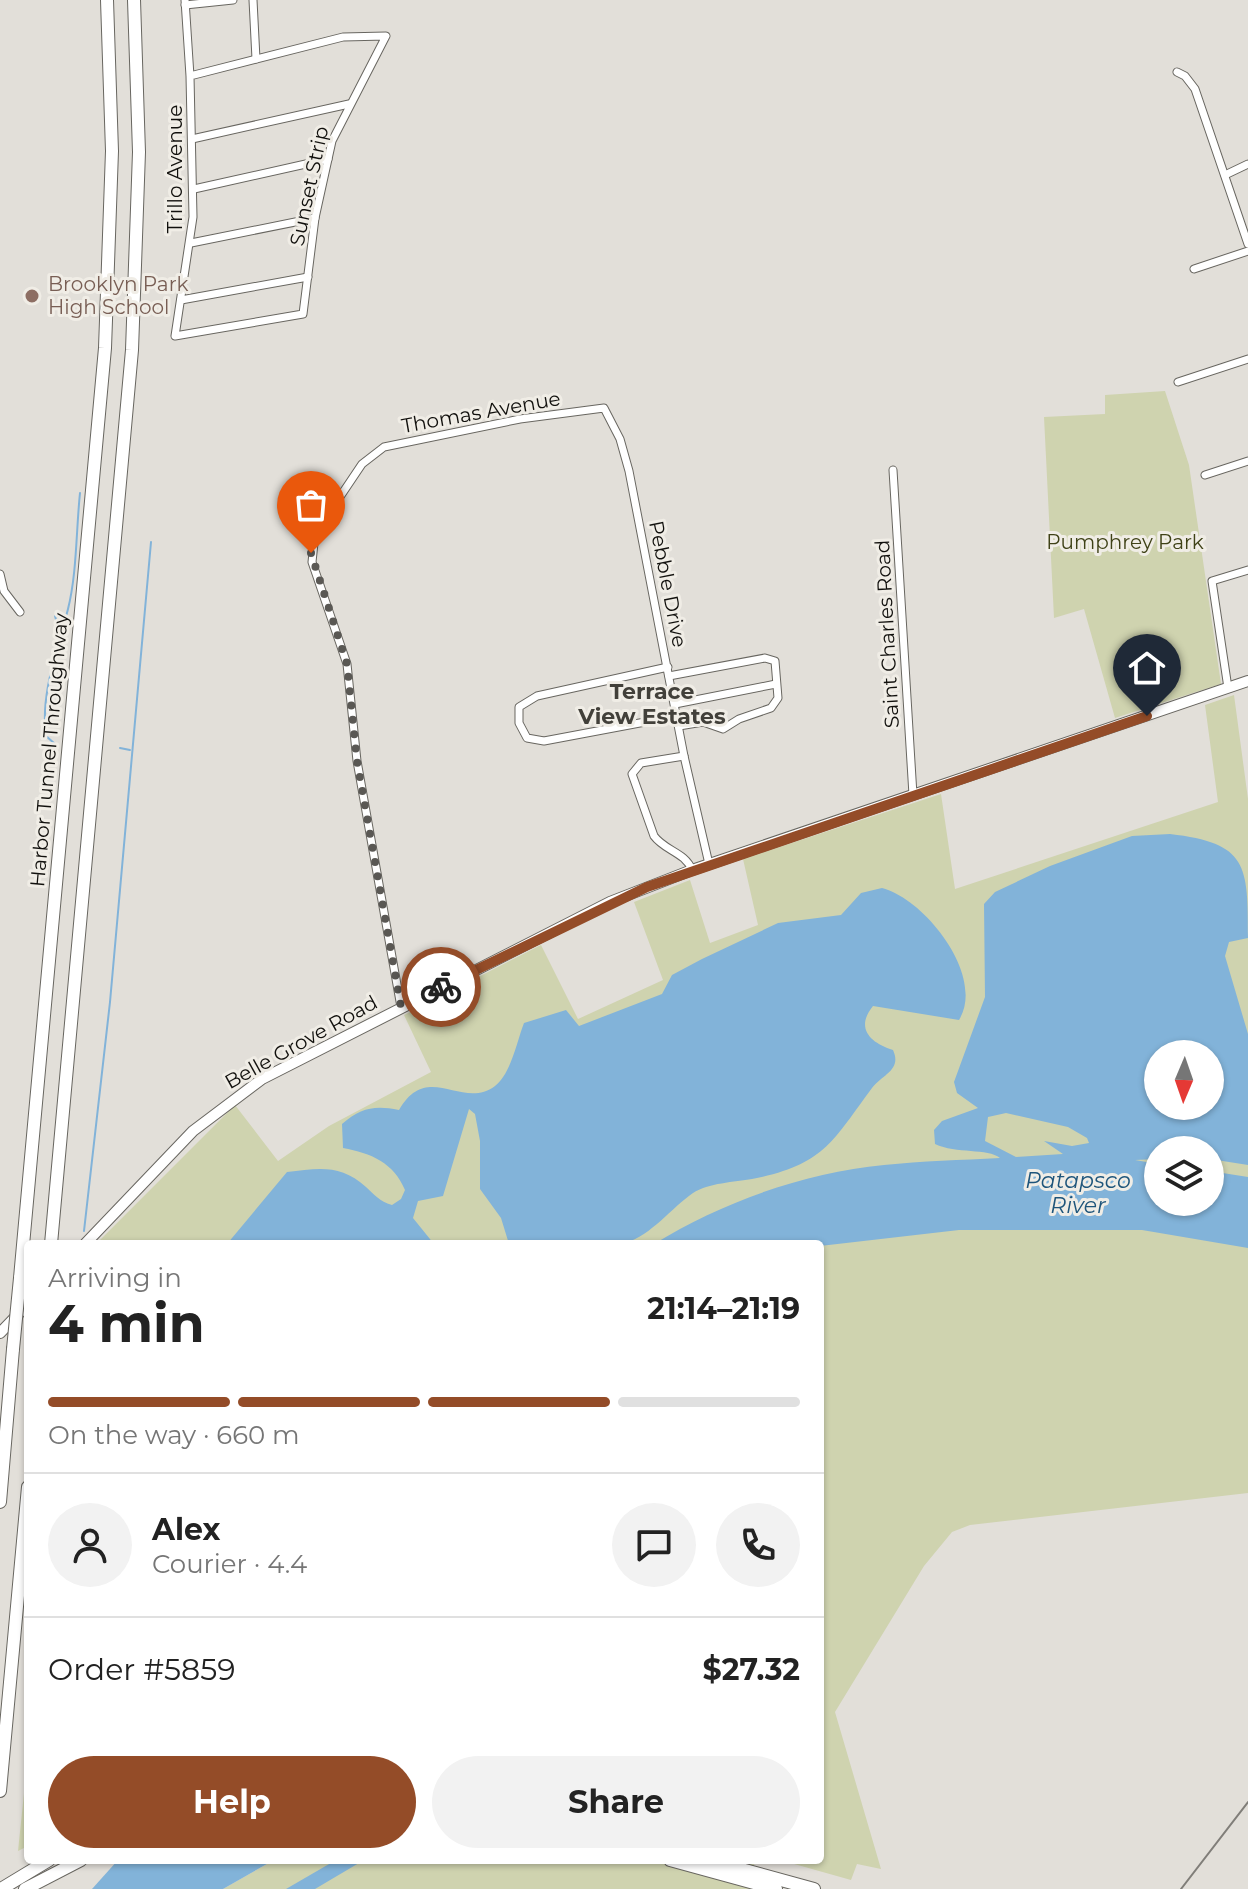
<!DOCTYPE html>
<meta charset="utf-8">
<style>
body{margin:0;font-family:Montserrat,sans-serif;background:#f2f2f2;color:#222;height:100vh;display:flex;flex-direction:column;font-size:30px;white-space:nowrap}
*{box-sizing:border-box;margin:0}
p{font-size:26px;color:#767676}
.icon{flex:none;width:44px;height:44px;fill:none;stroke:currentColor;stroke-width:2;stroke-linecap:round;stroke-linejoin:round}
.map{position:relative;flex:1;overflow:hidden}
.panel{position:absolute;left:24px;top:1240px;width:800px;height:624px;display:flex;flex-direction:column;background:#fff;border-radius:8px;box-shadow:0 2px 6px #0004}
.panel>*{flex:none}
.needle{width:52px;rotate:182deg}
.buttons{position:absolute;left:1144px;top:1040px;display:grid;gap:16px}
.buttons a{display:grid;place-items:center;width:80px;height:80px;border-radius:50%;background:#fff;box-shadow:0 2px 6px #0004;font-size:40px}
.pin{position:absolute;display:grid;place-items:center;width:68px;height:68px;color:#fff;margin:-82px -34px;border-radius:50% 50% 50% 0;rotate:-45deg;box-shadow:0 0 8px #0007}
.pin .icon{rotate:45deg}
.courier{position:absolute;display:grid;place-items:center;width:80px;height:80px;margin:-40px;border:6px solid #944c28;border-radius:50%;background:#fff;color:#222;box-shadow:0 2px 10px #0007}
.overview em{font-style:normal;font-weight:700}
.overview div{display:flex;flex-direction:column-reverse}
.overview{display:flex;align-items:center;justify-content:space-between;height:136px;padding:0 24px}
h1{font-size:52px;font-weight:700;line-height:60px}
.bar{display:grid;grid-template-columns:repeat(4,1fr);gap:12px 8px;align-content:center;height:96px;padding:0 24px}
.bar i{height:10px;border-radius:6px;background:#e0e0e0}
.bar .on{background:#944c28}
.bar p{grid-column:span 4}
.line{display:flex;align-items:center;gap:20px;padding:0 24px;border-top:2px solid #e0e0e0}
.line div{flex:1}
.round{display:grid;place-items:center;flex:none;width:84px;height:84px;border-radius:42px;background:#f2f2f2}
.cta{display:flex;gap:16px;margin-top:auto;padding:16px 24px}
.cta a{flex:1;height:92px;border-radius:48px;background:#944c28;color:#fff;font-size:32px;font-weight:700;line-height:92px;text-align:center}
.cta a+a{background:#f2f2f2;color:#222}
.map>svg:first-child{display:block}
</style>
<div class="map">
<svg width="1248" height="1889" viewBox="0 0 1248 1889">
<rect width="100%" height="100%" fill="#e2dfd9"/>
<g fill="#cfd3af" fill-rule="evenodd">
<polygon points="1165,391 1189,465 1221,684 1115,718 1084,609 1054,618 1044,417 1105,414 1105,395"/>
<path d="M1234,695L1248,799V1493L970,1525L952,1532L924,1566L835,1712L881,1869L857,1864L851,1880L780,1860H820V1244H96L235,1105L278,1161L329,1126L431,1072L404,1015L541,945L578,1019L663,980L634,902L690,880L710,943L758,925L743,859L941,794L955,889L1218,802L1205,705ZM1158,1054H1210V1106H1158ZM1158,1150H1210V1202H1158Z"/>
<polygon points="28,1752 28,1846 18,1851 28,1755"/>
<polygon points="274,1860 755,1860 750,1889 223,1889"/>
</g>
<g fill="#82b3d9" fill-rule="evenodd">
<path d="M1170,834C1248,843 1248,865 1248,938L1229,942L1225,956L1248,1034V1165L1210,1159V1150H1158V1159L1135,1160L1158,1164V1202H1210V1171L1248,1177V1248L1142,1230H959L820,1246L654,1244C722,1202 804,1173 884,1165C922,1161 961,1160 1000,1158C988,1148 956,1154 935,1144L934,1130L942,1121L978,1108L957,1093L954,1082L985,997L984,904L995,892L1050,866L1132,836ZM1210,1054V1106H1158V1054ZM1006,1113L1068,1127L1087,1138L1089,1143L1072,1146L1044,1141L1063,1154L1016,1157L985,1141L988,1117Z"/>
<path d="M882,888C925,899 986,976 959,1020L873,1006C855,1028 870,1043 893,1050C902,1070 883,1074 872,1088C832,1142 824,1165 752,1179C735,1182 708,1183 693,1193C671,1208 652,1235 625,1243C605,1249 534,1244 509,1244L501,1218L480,1189V1141L475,1114L469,1109L443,1196L418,1201L413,1218L434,1244H227L287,1172C319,1168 341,1164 366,1187C375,1195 379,1201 392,1205L401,1199L405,1190C394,1163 371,1153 343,1148L342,1124C361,1108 374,1105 399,1110C428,1060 462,1111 495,1086C511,1074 517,1041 524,1023L566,1010L579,1026L662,994L672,975L702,959L778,923L841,915L861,893Z"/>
<polygon points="118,1860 274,1860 223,1889 92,1889"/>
<polygon points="336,1860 364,1860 315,1889 286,1889"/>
</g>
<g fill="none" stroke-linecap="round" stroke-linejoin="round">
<g stroke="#82b3d9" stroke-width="2">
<polyline points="55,616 60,634"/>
<path d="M55,744L46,736C40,694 58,649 68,609C77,573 76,531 80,493"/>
<polyline points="120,748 130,750"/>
<polyline points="84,1231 110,1002 151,542"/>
<polyline points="26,1760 28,1760"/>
</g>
<g stroke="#686660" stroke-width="9">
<g id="minor">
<polyline points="185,0 190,76 193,217 175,336 303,314 315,218 332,141 386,36 343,37 190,76"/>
<polyline points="253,0 256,59"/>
<polyline points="185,5 233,0"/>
<polyline points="1177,72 1185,76 1195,89 1248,244"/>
<polyline points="192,139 349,104"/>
<polyline points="1225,175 1248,164"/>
<polyline points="194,189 328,159"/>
<polyline points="191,243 315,218"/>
<polyline points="1194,269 1248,251"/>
<polyline points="181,300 308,277"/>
<polyline points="1178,382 1248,359"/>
<polyline points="893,470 913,795"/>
<polyline points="1205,475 1248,461"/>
<polyline points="0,574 4,591 20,612"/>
<polyline points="668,667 537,696 519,707 519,723 527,738 544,741 677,716"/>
<polyline points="669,676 765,658 775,661 778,698 771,708 739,719 723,729 703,722 679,726"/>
<polyline points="1228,688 1212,581 1248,570"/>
<polyline points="675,704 776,684"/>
<path d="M684,756L641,763L632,774L654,836C665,851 685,852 692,870"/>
<polyline points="401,1007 357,761 347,664 312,562 315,534 362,464 384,447 520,419 604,408 620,439 629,471 684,756 709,864"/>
</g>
</g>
<g stroke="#686660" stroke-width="12">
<g id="secondary">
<polyline points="85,1244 193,1131 262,1079 610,902 692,870 1248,681"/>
<polyline points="0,1333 28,1304"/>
</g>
</g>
<g stroke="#686660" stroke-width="14">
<g id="motorway">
<polyline points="51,1244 132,350 139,152 134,0"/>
<polyline points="20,1278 105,348 112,151 107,0"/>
<polyline points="0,1502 13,1349"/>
<polyline points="0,1791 28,1487"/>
<polyline points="670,1860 776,1889"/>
<polyline points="708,1860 814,1889"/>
<polyline points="1,1889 49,1860"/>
<polyline points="25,1889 81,1860"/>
</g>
</g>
<use href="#minor" stroke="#fff" stroke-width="7"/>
<use href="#secondary" stroke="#fff" stroke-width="10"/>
<use href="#motorway" stroke="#fff" stroke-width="12"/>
<polyline stroke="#807e79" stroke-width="2" points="1181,1889 1248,1802"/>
<g stroke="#686660" stroke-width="14" stroke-linecap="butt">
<polyline id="motorway-bridge" points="13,1349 20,1278"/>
</g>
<use href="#motorway-bridge" stroke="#fff" stroke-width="12"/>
</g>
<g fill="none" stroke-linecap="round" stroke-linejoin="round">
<polyline stroke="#5a5854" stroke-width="8" stroke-dasharray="0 14.4" points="311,553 347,664 357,761 401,1007 441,987"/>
<polyline stroke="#944c28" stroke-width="10" points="441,987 647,887 1147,716"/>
</g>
<circle fill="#8d6e63" stroke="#f0ede6" stroke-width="3" cx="32" cy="296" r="8"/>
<g text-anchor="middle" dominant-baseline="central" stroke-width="6" stroke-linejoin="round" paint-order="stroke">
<g font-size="20" fill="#11100d" stroke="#f0ede6">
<text transform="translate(175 169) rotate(-90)">Trillo Avenue</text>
<text transform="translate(309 186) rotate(-78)">Sunset Strip</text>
<text transform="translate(481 412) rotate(-10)">Thomas Avenue</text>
<text transform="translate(668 584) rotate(79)">Pebble Drive</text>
<text transform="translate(887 634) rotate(-93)">Saint Charles Road</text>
<text transform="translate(49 750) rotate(-85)">Harbor Tunnel Throughway</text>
<text transform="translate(301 1042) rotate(-29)">Belle Grove Road</text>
</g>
<g font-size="20" fill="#785e54" stroke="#f0ede6" text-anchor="start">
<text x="48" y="284">Brooklyn Park<tspan x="48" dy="23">High School</tspan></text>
</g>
<g font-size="20" fill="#3f4217" stroke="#f0ede6">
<text x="1125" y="542">Pumphrey Park</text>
</g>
<g font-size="22" font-weight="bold" fill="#42403a" stroke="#f0ede6">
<text x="652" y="691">Terrace<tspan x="652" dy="25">View Estates</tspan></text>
</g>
<g font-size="22" font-style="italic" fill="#1e557b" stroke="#f0ede6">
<text x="1078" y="1180">Patapsco<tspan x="1078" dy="25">River</tspan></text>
</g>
</g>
</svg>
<div class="buttons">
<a><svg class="needle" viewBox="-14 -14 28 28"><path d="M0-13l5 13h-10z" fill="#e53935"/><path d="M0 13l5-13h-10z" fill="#767676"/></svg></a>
<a><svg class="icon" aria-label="layers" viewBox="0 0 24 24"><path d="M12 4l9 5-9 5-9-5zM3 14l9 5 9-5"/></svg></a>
</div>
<div class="pin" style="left:311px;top:553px;background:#ea580c"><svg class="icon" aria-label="bag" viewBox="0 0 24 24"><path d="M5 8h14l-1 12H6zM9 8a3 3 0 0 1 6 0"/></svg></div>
<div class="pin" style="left:1147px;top:716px;background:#1f2937"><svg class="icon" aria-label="home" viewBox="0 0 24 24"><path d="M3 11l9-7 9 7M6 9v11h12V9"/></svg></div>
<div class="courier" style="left:441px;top:987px"><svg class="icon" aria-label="bike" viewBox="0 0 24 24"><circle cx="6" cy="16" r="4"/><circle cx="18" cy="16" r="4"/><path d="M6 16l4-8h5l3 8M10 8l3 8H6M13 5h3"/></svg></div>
<section class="panel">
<div class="overview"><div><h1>4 min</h1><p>Arriving in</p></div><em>21:14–21:19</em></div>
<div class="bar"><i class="on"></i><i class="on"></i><i class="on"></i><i></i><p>On the way · 660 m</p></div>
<div class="line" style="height:144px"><a class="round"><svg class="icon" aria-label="person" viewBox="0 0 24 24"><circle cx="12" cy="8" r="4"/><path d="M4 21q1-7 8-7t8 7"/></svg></a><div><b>Alex</b><p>Courier · 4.4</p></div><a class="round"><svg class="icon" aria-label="chat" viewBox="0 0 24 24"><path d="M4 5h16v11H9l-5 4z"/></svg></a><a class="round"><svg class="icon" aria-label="phone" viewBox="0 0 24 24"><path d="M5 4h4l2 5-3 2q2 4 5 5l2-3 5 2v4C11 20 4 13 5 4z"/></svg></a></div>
<div class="line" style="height:104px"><div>Order #5859</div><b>$27.32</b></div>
<div class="cta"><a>Help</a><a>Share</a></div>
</section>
</div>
